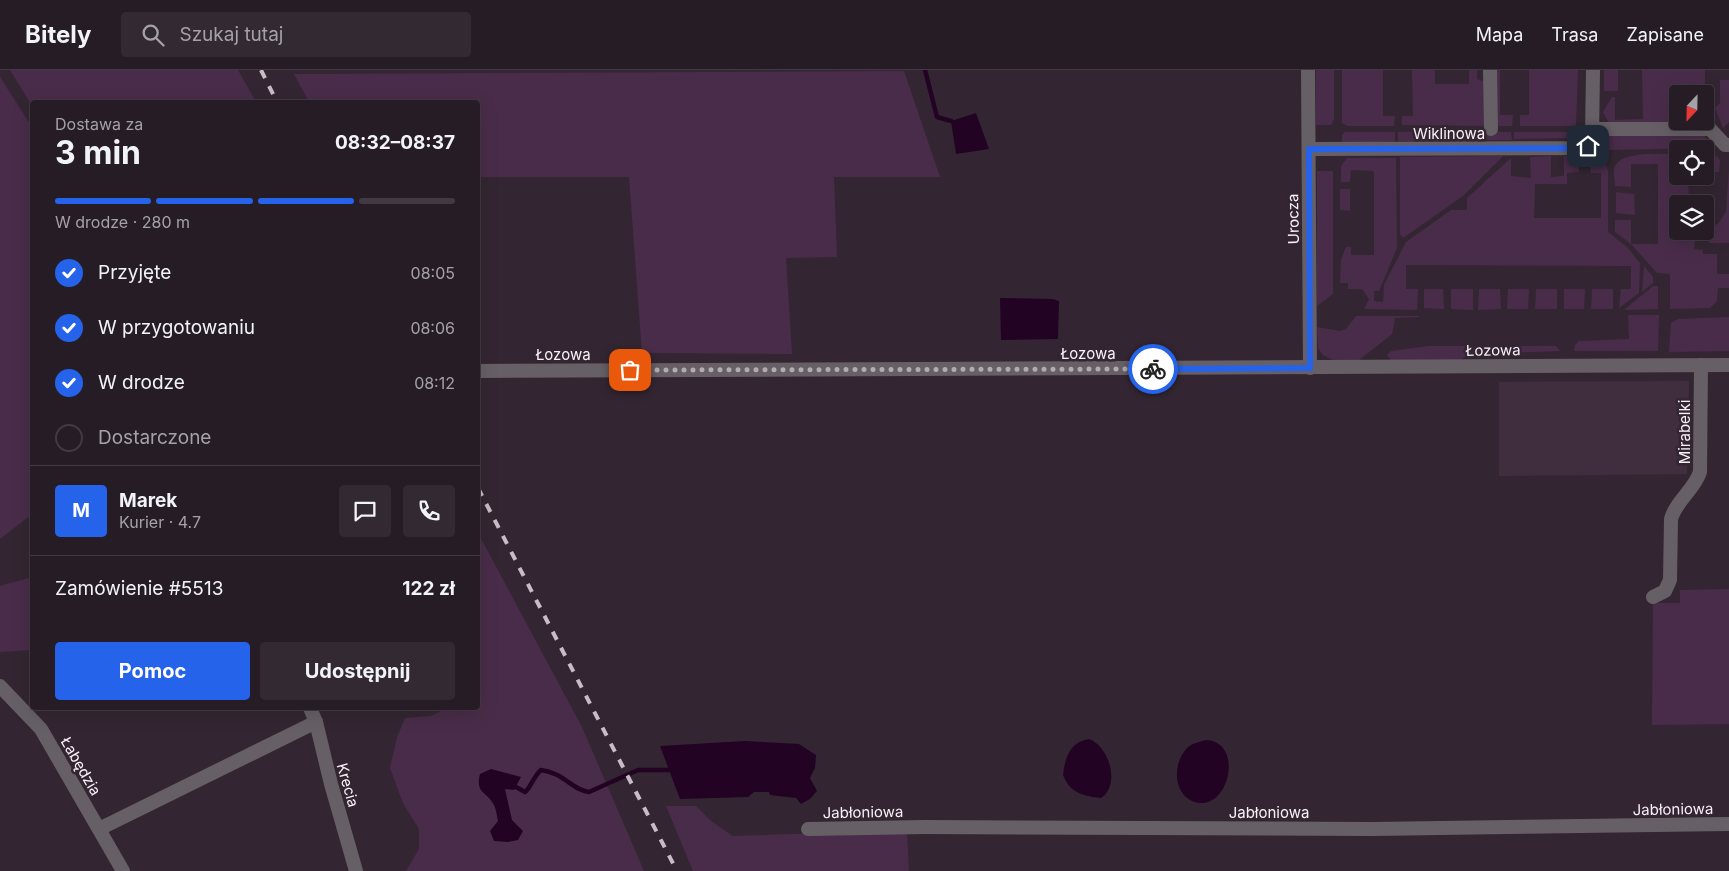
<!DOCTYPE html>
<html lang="pl">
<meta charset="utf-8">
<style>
body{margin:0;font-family:Inter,sans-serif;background:#322932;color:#f1f3f6;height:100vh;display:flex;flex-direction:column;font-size:19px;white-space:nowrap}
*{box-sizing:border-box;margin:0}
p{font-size:16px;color:#a4a1a7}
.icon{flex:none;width:28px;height:28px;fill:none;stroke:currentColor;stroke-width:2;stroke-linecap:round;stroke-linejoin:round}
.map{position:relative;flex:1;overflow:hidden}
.drawer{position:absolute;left:30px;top:30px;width:450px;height:610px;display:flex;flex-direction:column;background:#261c26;border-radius:5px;box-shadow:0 5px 20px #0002,0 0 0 1px #423a43}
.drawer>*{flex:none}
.needle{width:32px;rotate:202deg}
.controls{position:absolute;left:1669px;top:15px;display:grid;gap:10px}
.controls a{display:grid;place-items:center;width:45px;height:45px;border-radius:5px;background:#261c26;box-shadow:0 5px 20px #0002,0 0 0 1px #423a43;font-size:25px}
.pin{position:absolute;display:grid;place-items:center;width:42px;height:42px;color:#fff;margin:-21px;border-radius:10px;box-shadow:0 2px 8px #0006}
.courier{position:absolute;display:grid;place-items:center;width:50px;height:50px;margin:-25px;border:4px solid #2563eb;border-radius:50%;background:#fff;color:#222;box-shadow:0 1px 6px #0007}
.overview em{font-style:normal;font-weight:700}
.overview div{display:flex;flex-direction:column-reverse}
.overview{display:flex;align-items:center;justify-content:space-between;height:85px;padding:0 25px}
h1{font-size:32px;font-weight:700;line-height:38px}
.bar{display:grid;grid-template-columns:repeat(4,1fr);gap:8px 5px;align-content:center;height:60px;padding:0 25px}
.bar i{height:6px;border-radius:4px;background:#423a43}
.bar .on{background:#2563eb}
.bar p{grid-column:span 4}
.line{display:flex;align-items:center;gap:12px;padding:0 25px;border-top:1px solid #423a43}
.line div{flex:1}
.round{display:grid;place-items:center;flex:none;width:52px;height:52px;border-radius:5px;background:#322932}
ol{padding:0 25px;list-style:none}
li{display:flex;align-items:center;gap:15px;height:55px}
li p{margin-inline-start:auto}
li .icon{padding:5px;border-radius:50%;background:#2563eb;color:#fff;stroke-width:4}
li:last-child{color:#a4a1a7}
li i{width:28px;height:28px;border:2px solid #423a43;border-radius:50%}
.primary-button{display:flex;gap:10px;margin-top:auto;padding:10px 25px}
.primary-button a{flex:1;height:58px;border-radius:5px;background:#2563eb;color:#fff;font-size:20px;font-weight:700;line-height:58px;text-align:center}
.primary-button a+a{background:#322932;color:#f1f3f6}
header{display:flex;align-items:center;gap:30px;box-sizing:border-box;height:70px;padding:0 25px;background:#261c26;border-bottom:1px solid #423a43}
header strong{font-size:24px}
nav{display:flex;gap:28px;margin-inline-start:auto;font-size:18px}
.search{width:350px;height:45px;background:#322932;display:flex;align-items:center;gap:12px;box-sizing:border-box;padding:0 18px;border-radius:5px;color:#a4a1a7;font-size:19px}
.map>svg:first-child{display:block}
</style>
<header>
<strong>Bitely</strong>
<div class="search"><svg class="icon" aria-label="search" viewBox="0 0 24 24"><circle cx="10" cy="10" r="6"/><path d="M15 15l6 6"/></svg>Szukaj tutaj</div>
<nav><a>Mapa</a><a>Trasa</a><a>Zapisane</a></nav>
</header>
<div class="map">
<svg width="1729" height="801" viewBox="0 0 1729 801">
<rect width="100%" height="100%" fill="#332632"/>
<polygon fill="#402e3f" points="1689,311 1687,404 1499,406 1499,312"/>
<g fill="#492c49">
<polygon points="10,0 238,0 256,32 32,32 32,36"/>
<polygon points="1316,0 1334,0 1334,49 1331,55 1316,55"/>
<polygon points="1342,0 1383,0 1383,46 1395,46 1394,56 1348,56 1342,53"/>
<polygon points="1412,0 1435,0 1435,14 1469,14 1469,0 1477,0 1477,9 1485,12 1486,56 1402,55 1402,46 1413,46"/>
<polygon points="1493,0 1500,0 1500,45 1513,45 1512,56 1496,56"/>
<polygon points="1529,0 1578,0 1576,56 1520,56 1520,45 1529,45"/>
<rect x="1604" y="0" width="14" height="21"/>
<polygon points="1642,0 1705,0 1705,48 1705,24 1678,24 1678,51 1703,51 1701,54 1610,55 1603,42 1612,27 1615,27 1615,50 1643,49"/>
<polygon points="904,1 940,107 834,107 837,187 786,188 792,284 642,283 629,107 478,107 478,32 309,32 294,4"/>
<polygon points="0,7 32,57 32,444 0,469"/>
<polygon points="1720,10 1729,10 1729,52 1723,58 1715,38 1720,33"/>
<polygon points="1345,62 1395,62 1395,71 1342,74 1342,65"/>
<polygon points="1398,62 1511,62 1512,70 1398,71"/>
<polygon points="1514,62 1580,62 1575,68 1514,69"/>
<polygon points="1606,65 1703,66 1706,67 1706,73 1699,78 1609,80 1602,73"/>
<path d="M1677,84L1678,106H1688L1689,134H1678V161H1696L1694,179L1703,180V184H1717V204H1729V218H1718L1717,231L1710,238L1670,239V204L1657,203L1631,174L1615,162V150H1631V174H1658V94H1631V117L1615,116C1615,111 1613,104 1614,99C1618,80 1662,84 1677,84Z"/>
<polygon points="1705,84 1718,87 1720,91 1719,102 1705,102"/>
<polygon points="1503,86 1463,126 1403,168 1400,164 1400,87"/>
<polygon points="1551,86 1551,107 1564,106 1564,86 1576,86 1579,90 1579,102 1567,103 1567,114 1535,114 1534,148 1601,148 1601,103 1591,103 1590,89 1593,86 1605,93 1608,101 1608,162 1627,177 1640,193 1639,223 1619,238 1621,219 1631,219 1631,196 1406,195 1406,219 1418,219 1417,240 1364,239 1369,229 1362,219 1348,219 1348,213 1340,213 1341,190 1346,177 1351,177 1351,185 1374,185 1374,101 1351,100 1350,112 1341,112 1341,96 1347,88 1396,88 1397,178 1379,221 1374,221 1374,231 1383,232 1384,215 1406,172 1451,140 1467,140 1467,128 1511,88 1511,106 1531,108 1530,87"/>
<polygon points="1729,98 1729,173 1709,173 1709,168 1703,168 1703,161 1705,161 1705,156 1718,154 1726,142"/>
<polygon points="1317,101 1333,101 1333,224 1317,236"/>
<polygon points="1340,119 1350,119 1350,141 1340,140"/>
<polygon points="1616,122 1634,124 1635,145 1616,143"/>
<polygon points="1644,196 1653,207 1653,213 1642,222"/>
<polygon points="1653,216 1658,216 1658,239 1624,240"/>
<polygon points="1424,219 1443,219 1444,239 1424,238"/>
<polygon points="1451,219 1473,219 1473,240 1451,239"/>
<polygon points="1479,219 1500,219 1501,239 1478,240"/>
<polygon points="1508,219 1529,219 1528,239 1507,239"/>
<polygon points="1536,219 1557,219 1557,239 1535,239"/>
<polygon points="1564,219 1585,219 1584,239 1564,239"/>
<polygon points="1592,219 1613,219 1613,239 1591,239"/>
<polygon points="1628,245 1659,245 1658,281 1574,281 1575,275 1579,271 1629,269"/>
<polygon points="1356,246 1419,246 1419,247 1395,248 1392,264 1358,291 1333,290 1323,285 1318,278 1317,257 1340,261 1346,259"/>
<polygon points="1729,247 1729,281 1669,282 1671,253 1678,249"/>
<polygon points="1428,276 1556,276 1560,281 1473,284 1467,285 1460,290 1391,290 1387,285 1391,281"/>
<polygon points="478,463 582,657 644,801 406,801 419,779 419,759 403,733 390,698 397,667 405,648 431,646 447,638 478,638 478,620 480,615 478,600"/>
<polygon points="32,507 32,580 0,582 0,516"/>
<polygon points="1729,519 1729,654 1652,655 1653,533 1680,533 1680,520"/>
<polygon points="666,736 696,736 711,751 733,766 907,760 909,801 693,801"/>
</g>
<g fill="#230324">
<polygon points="976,43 989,79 956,84 951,51"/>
<polygon points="1000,228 1053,229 1059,231 1058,269 1001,270"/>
<path d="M1089,669C1109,676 1121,715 1101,728C1083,726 1070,723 1063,705C1065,687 1070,672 1089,669Z"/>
<path d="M1206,670C1246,672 1228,746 1192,731C1171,722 1173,687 1191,675C1195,673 1201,671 1206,670Z"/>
<polygon points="745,671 799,674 816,685 815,698 810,708 817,721 810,729 801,734 796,728 770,725 769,722 754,722 748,727 680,729 660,676"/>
<path d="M491,699L521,707L514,720L505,719L512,750L523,761L518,770L508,772L494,771L490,761L498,751C497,746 496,739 494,735C487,721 475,724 480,704Z"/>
</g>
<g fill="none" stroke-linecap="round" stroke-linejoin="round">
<g stroke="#230324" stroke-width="4.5">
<polyline points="925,0 937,47 951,51"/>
<path d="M516,717L525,722C530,719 533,707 541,700C564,703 572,720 589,722L638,700H669"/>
</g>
<g stroke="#666066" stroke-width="14">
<polyline points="1308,0 1310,298"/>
<polyline points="1490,0 1491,59"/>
<polyline points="1593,59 1710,59 1725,75 1729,75"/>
<polyline points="1309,79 1584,78 1588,76 1592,68 1593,0"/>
<polyline points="478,301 1729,295"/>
<path d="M1653,527L1665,521L1670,510L1671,449C1676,431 1694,420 1700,402L1701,295"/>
<polyline points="0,616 41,659 123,801"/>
<polyline points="310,638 316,652 331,714 356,801"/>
<polyline points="99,759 316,652"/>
<polyline points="808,759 925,757 1372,759 1729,754"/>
</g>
<g stroke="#c6bdc5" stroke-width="4" stroke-dasharray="9 9" stroke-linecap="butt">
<polyline points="261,0 277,32"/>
<polyline points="478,418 677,801"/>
</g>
</g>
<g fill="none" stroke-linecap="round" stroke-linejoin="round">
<polyline stroke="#b4aab3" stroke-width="5" stroke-dasharray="0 9" points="630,300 1153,299"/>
<polyline stroke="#2563eb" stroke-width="6" points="1153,299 1310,298 1309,79 1584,78 1588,76"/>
</g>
<g text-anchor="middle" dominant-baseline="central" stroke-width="5" stroke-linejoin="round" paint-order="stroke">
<g font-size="15" fill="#f9f1f8" stroke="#332632">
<text x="1449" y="63">Wiklinowa</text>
<text transform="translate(1293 149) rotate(-91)">Urocza</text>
<text transform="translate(1493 280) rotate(-1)">Łozowa</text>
<text x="1088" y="283">Łozowa</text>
<text x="563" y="284">Łozowa</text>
<text transform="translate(1684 362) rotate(-90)">Mirabelki</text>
<text transform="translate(81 696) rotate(60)">Łabędzia</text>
<text transform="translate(348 715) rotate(74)">Krecia</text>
<text transform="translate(1673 739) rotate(-1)">Jabłoniowa</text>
<text transform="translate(863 742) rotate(-1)">Jabłoniowa</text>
<text x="1269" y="742">Jabłoniowa</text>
</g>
</g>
</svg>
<div class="controls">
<a><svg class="needle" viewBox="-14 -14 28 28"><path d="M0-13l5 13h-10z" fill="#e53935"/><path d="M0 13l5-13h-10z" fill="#a4a1a7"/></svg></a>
<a><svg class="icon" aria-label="locate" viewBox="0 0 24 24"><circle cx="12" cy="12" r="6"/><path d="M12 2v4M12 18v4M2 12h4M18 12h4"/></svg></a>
<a><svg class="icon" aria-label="layers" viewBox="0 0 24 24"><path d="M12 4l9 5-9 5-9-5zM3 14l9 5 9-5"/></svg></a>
</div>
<div class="pin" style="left:630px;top:300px;background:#ea580c"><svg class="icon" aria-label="bag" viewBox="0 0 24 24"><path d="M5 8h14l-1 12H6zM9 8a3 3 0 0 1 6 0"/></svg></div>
<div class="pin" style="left:1588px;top:76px;background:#1f2937"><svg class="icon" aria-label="home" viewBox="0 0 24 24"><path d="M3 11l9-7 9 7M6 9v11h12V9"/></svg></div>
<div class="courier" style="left:1153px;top:299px"><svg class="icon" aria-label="bike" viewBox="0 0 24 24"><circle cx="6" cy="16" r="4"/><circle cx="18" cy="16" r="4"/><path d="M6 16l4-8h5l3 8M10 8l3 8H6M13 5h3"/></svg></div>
<section class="drawer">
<div class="overview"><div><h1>3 min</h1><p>Dostawa za</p></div><em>08:32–08:37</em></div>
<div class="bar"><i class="on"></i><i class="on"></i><i class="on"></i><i></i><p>W drodze · 280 m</p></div>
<ol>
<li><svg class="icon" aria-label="check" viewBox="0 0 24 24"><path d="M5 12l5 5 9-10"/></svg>Przyjęte<p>08:05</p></li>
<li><svg class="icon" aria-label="check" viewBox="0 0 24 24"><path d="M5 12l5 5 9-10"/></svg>W przygotowaniu<p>08:06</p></li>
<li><svg class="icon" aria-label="check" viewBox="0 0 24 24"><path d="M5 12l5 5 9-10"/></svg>W drodze<p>08:12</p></li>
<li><i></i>Dostarczone</li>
</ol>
<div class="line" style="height:90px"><b class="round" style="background:#2563eb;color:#fff">M</b><div><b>Marek</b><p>Kurier · 4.7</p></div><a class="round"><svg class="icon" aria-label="chat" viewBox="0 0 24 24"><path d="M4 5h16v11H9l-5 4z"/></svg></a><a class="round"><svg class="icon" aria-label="phone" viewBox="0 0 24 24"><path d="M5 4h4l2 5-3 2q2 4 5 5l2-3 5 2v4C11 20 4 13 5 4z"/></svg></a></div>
<div class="line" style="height:65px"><div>Zamówienie #5513</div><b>122 zł</b></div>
<div class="primary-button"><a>Pomoc</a><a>Udostępnij</a></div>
</section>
</div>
